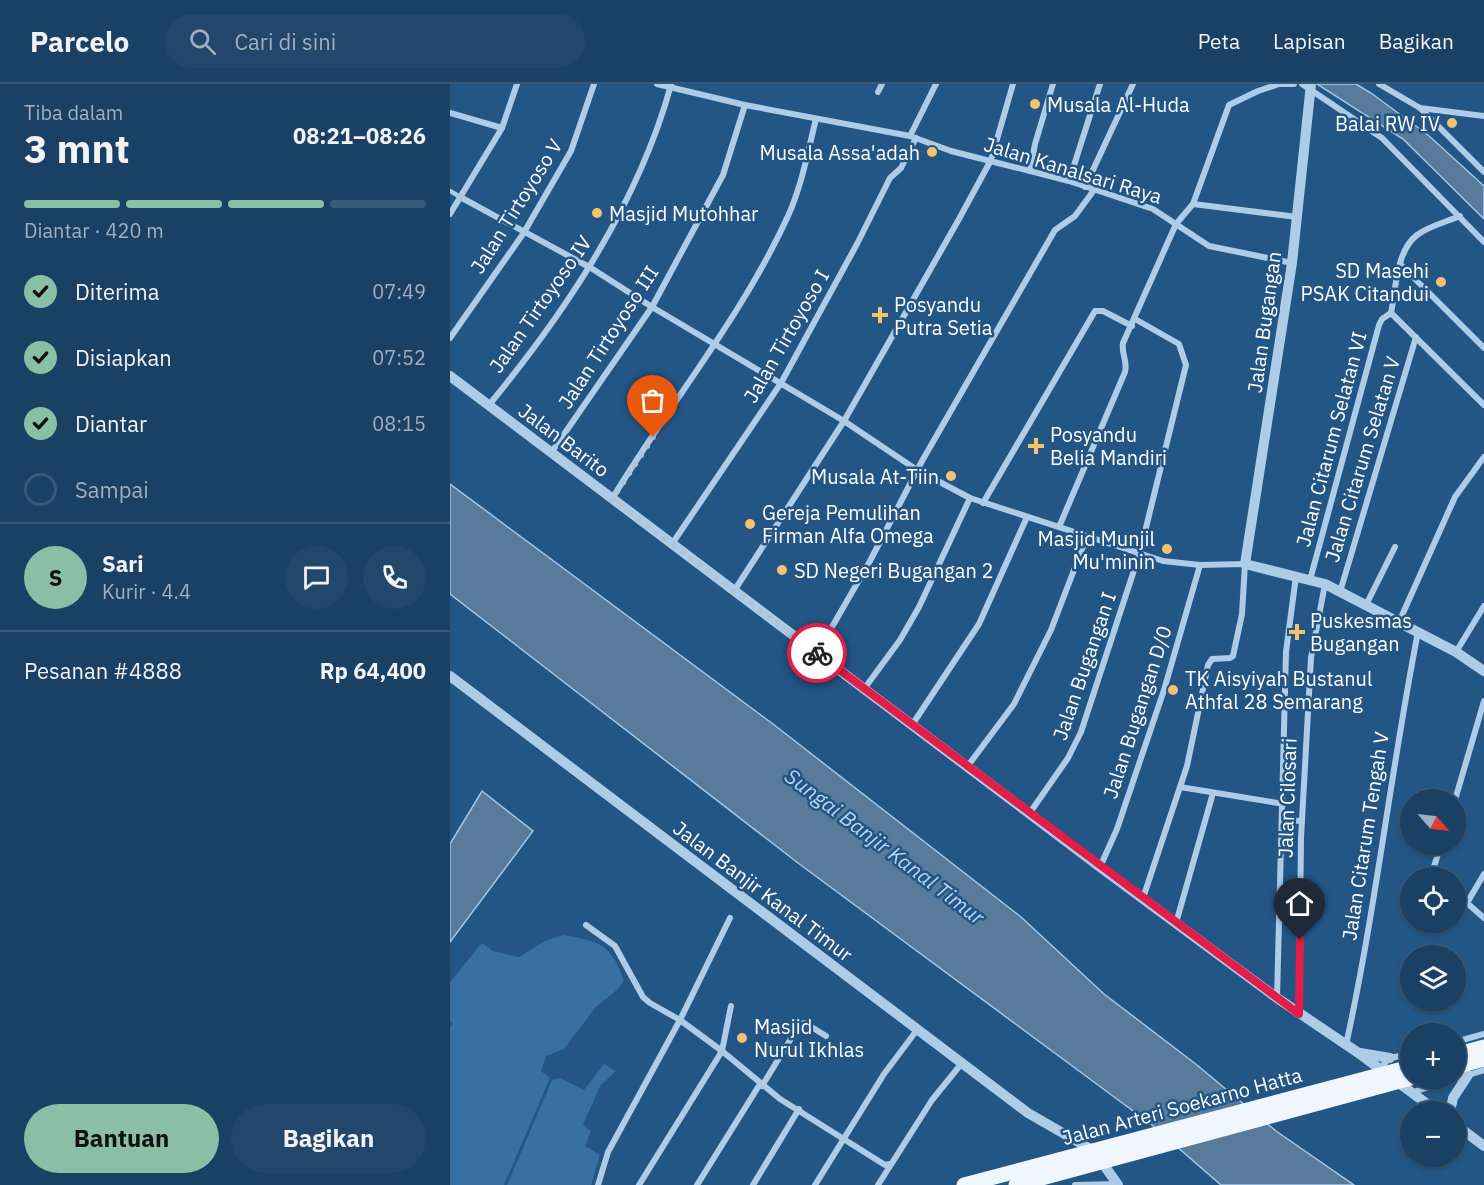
<!DOCTYPE html>
<html lang="id">
<meta charset="utf-8">
<style>
body{margin:0;font-family:"IBM Plex Sans",sans-serif;background:#23476a;color:#f1f3f6;height:100vh;display:flex;flex-direction:column;font-size:22px;white-space:nowrap}
*{box-sizing:border-box;margin:0}
p{font-size:20px;color:#9fafbf}
.icon{flex:none;width:33px;height:33px;fill:none;stroke:currentColor;stroke-width:2;stroke-linecap:round;stroke-linejoin:round}
.map{position:relative;flex:1;overflow:hidden}
.sheet{display:flex;flex-direction:column;background:#1a4064;width:450px}
.sheet>*{flex:none}
.needle{width:39px;rotate:118deg}
.controls{position:absolute;left:950px;top:705px;display:grid;gap:12px}
.controls a{display:grid;place-items:center;width:66px;height:66px;border-radius:50%;background:#1a4064;box-shadow:0 2px 4px #0004,0 0 0 2px #385978;font-size:30px}
.pin{position:absolute;display:grid;place-items:center;width:51px;height:51px;color:#fff;margin:-62px -26px;border-radius:50% 50% 50% 0;rotate:-45deg;box-shadow:0 0 6px #0007}
.pin .icon{rotate:45deg}
.courier{position:absolute;display:grid;place-items:center;width:60px;height:60px;margin:-30px;border:4px solid #e11d48;border-radius:50%;background:#fff;color:#222;box-shadow:0 2px 8px #0007}
.overview em{font-style:normal;font-weight:800}
.overview div{display:flex;flex-direction:column-reverse}
.overview{display:flex;align-items:center;justify-content:space-between;height:102px;padding:0 24px}
h1{font-size:39px;font-weight:800;line-height:45px}
.bar{display:grid;grid-template-columns:repeat(4,1fr);gap:9px 6px;align-content:center;height:72px;padding:0 24px}
.bar i{height:8px;border-radius:4px;background:#385978}
.bar .selected{background:#8abfa5}
.bar p{grid-column:span 4}
.line{display:flex;align-items:center;gap:15px;padding:0 24px;border-top:2px solid #385978}
.line div{flex:1}
.round{display:grid;place-items:center;flex:none;width:63px;height:63px;border-radius:32px;background:#23476a}
ol{padding:0 24px;list-style:none}
li{display:flex;align-items:center;gap:18px;height:66px}
li p{margin-inline-start:auto}
li .icon{padding:6px;border-radius:50%;background:#8abfa5;color:#111;stroke-width:4}
li:last-child{color:#9fafbf}
li i{width:33px;height:33px;border:3px solid #385978;border-radius:50%}
.action{display:flex;gap:12px;margin-top:auto;padding:12px 24px}
.action a{flex:1;height:69px;border-radius:36px;background:#8abfa5;color:#111;font-size:24px;font-weight:800;line-height:69px;text-align:center}
.action a+a{background:#23476a;color:#f1f3f6}
header{display:flex;align-items:center;gap:36px;box-sizing:border-box;height:84px;padding:0 30px;background:#1a4064;border-bottom:2px solid #385978}
header strong{font-size:28px}
nav{display:flex;gap:33px;margin-inline-start:auto;font-size:21px}
.search{width:420px;height:54px;background:#23476a;display:flex;align-items:center;gap:15px;box-sizing:border-box;padding:0 21px;border-radius:33px;color:#9fafbf;font-size:22px}
main{display:flex;flex:1;min-height:0}
.map>svg:first-child{display:block}
</style>
<header>
<strong>Parcelo</strong>
<div class="search"><svg class="icon" aria-label="search" viewBox="0 0 24 24"><circle cx="10" cy="10" r="6"/><path d="M15 15l6 6"/></svg>Cari di sini</div>
<nav><a>Peta</a><a>Lapisan</a><a>Bagikan</a></nav>
</header>
<main>
<section class="sheet">
<div class="overview"><div><h1>3 mnt</h1><p>Tiba dalam</p></div><em>08:21–08:26</em></div>
<div class="bar"><i class="selected"></i><i class="selected"></i><i class="selected"></i><i></i><p>Diantar · 420 m</p></div>
<ol>
<li><svg class="icon" aria-label="check" viewBox="0 0 24 24"><path d="M5 12l5 5 9-10"/></svg>Diterima<p>07:49</p></li>
<li><svg class="icon" aria-label="check" viewBox="0 0 24 24"><path d="M5 12l5 5 9-10"/></svg>Disiapkan<p>07:52</p></li>
<li><svg class="icon" aria-label="check" viewBox="0 0 24 24"><path d="M5 12l5 5 9-10"/></svg>Diantar<p>08:15</p></li>
<li><i></i>Sampai</li>
</ol>
<div class="line" style="height:108px"><b class="round" style="background:#8abfa5;color:#111">S</b><div><b>Sari</b><p>Kurir · 4.4</p></div><a class="round"><svg class="icon" aria-label="chat" viewBox="0 0 24 24"><path d="M4 5h16v11H9l-5 4z"/></svg></a><a class="round"><svg class="icon" aria-label="phone" viewBox="0 0 24 24"><path d="M5 4h4l2 5-3 2q2 4 5 5l2-3 5 2v4C11 20 4 13 5 4z"/></svg></a></div>
<div class="line" style="height:78px"><div>Pesanan #4888</div><b>Rp 64,400</b></div>
<div class="action"><a>Bantuan</a><a>Bagikan</a></div>
</section>
<div class="map">
<svg width="1034" height="1101" viewBox="0 0 1034 1101">
<rect width="100%" height="100%" fill="#235585"/>
<g fill="#3870a1">
<path d="M113,851C149,857 162,860 174,897L168,905L145,924L114,965L96,972L91,987L100,994L54,1101H0V944L3,939L0,936V898L32,859L43,867L69,873L95,857Z"/>
<polygon points="154,980 166,987 150,1002 133,1041 141,1047 135,1062 150,1071 141,1101 57,1101 102,996 110,994 134,1006"/>
</g>
<g fill="#587b9c" stroke="#a1c8e9" stroke-width="1.5">
<polygon points="867,0 906,0 921,9 978,51 1034,102 1034,135 953,55"/>
<polygon points="0,400 323,640 571,833 654,910 747,981 826,1047 904,1101 771,1101 702,1041 348,779 0,510"/>
<polygon points="32,707 83,747 0,858 0,760"/>
</g>
<g fill="none" stroke-linecap="round" stroke-linejoin="round">
<polyline stroke="#adcce8" stroke-width="4.5" points="0,107 12,114"/>
<g stroke="#adcce8" stroke-width="6">
<polyline points="207,0 295,21 460,52 501,67 619,97 703,125 759,162 842,179"/>
<polyline points="852,0 932,54 1034,158"/>
<polyline points="929,0 970,24 1034,32"/>
<polyline points="428,8 432,0"/>
<polyline points="970,24 1034,88"/>
<polyline points="0,29 52,44"/>
<polyline points="460,52 486,0"/>
<polyline points="580,87 585,60 603,0"/>
<polyline points="619,97 650,0"/>
<polyline points="635,103 683,0"/>
<polyline points="12,114 141,184 202,223 394,337 467,386 520,414 713,477 750,481 795,480 792,530 783,572 780,574 762,575 758,581 737,682 693,814"/>
<polyline points="743,120 847,133"/>
<polyline points="0,130 52,44 67,0"/>
<path d="M1010,132C996,138 979,142 967,151C946,167 946,205 941,229L1034,321"/>
<polyline points="950,180 1034,264"/>
<polyline points="0,254 73,150 121,67 144,0"/>
<path d="M39,321C117,226 188,120 221,1"/>
<polyline points="101,369 202,223 273,91 295,21"/>
<path d="M162,415C219,320 292,233 338,132C352,101 358,67 366,35"/>
<polyline points="533,419 645,227 653,227 682,242"/>
<path d="M609,443L675,288C678,277 671,270 673,259L726,140L743,120L779,21L808,7L829,0H844"/>
<polyline points="222,460 331,299 407,160 440,94 451,84 466,54"/>
<polyline points="860,496 929,241 932,235 941,229"/>
<polyline points="284,507 394,337 509,135 541,76 563,0"/>
<polyline points="890,508 966,253"/>
<polyline points="916,521 945,463"/>
<polyline points="949,538 1005,413 1034,373"/>
<polyline points="1006,568 1034,522"/>
<polyline points="367,569 420,477 472,377 605,146 625,132 644,106"/>
<polyline points="414,605 450,556 469,523 520,414"/>
<polyline points="462,641 529,540 577,433"/>
<polyline points="517,683 564,620 601,546 637,452"/>
<polyline points="730,703 834,720"/>
<polyline points="1005,716 1034,617"/>
<polyline points="579,730 618,674 631,648 690,468 736,281 729,260 685,235"/>
<polyline points="833,736 852,737"/>
<polyline points="650,783 667,745 714,606 750,481"/>
<polyline points="985,794 983,786 991,760"/>
<polyline points="1005,813 1017,819 1034,790"/>
<polyline points="1017,819 1034,834"/>
<polyline points="830,836 851,836"/>
<polyline points="726,839 763,709"/>
<polyline points="136,841 165,862 193,913 200,919 230,936 272,967 330,1015 435,1081 440,1080"/>
<polyline points="827,914 836,568 846,492"/>
<polyline points="849,930 851,754 861,574 875,500"/>
<polyline points="1005,958 1034,950"/>
<path d="M896,961C926,824 941,685 968,548"/>
<polyline points="930,984 940,974 960,970"/>
<polyline points="312,1002 350,940 355,939 376,952"/>
<polyline points="963,1008 1034,986"/>
<polyline points="148,1101 158,1068 230,936 280,834"/>
<polyline points="189,1101 272,967 281,922"/>
<polyline points="247,1101 310,1000"/>
<polyline points="303,1101 349,1025"/>
<polyline points="365,1101 434,990 467,946"/>
<polyline points="428,1101 482,1016 512,979"/>
<polyline points="625,1101 667,1100"/>
</g>
<g stroke="#adcce8" stroke-width="10">
<polyline points="861,0 842,179 795,480 875,500 1006,568 1034,587"/>
<polyline points="0,292 650,783 827,914 907,968 988,1028"/>
<polyline points="0,592 578,1029 644,1067 668,1101"/>
<polyline points="910,969 940,974"/>
<polyline points="1000,1028 1003,1014 1018,991"/>
<polyline points="1005,1040 1034,1062"/>
</g>
<g stroke="#eff6fe" stroke-width="15">
<polyline points="1005,971 1034,963"/>
<polyline points="1005,983 1034,975"/>
</g>
<g stroke="#eff6fe" stroke-width="15">
<polyline points="514,1101 960,983"/>
<polyline points="566,1101 961,994"/>
</g>
</g>
<g fill="none" stroke-linecap="round" stroke-linejoin="round">
<polyline stroke="#b2c4d4" stroke-width="6" stroke-dasharray="0 10.8" points="203,353 162,415 367,569"/>
<polyline stroke="#e11d48" stroke-width="8" points="367,569 849,930 850,856"/>
</g>
<g fill="#f3c370" stroke="#235585" stroke-width="2">
<circle cx="585" cy="20" r="6"/>
<circle cx="1002" cy="39" r="6"/>
<circle cx="482" cy="68" r="6"/>
<circle cx="147" cy="129" r="6"/>
<circle cx="991" cy="198" r="6"/>
<path d="M427 222h6v6h6v6h-6v6h-6v-6h-6v-6h6z"/>
<path d="M583 353h6v6h6v6h-6v6h-6v-6h-6v-6h6z"/>
<circle cx="501" cy="392" r="6"/>
<circle cx="300" cy="440" r="6"/>
<circle cx="717" cy="465" r="6"/>
<circle cx="332" cy="486" r="6"/>
<path d="M844 539h6v6h6v6h-6v6h-6v-6h-6v-6h6z"/>
<circle cx="723" cy="606" r="6"/>
<circle cx="292" cy="954" r="6"/>
</g>
<g text-anchor="middle" dominant-baseline="central" stroke-width="5" stroke-linejoin="round" paint-order="stroke">
<g font-size="20" fill="#fff" stroke="#235585" text-anchor="start">
<text x="597" y="20">Musala Al-Huda</text>
<text x="990" y="39" text-anchor="end">Balai RW IV</text>
<text x="470" y="68" text-anchor="end">Musala Assa'adah</text>
<text x="159" y="129">Masjid Mutohhar</text>
<text x="979" y="186" text-anchor="end">SD Masehi<tspan x="979" dy="23">PSAK Citandui</tspan></text>
<text x="444" y="220">Posyandu<tspan x="444" dy="23">Putra Setia</tspan></text>
<text x="600" y="350">Posyandu<tspan x="600" dy="23">Belia Mandiri</tspan></text>
<text x="489" y="392" text-anchor="end">Musala At-Tiin</text>
<text x="312" y="428">Gereja Pemulihan<tspan x="312" dy="23">Firman Alfa Omega</tspan></text>
<text x="705" y="454" text-anchor="end">Masjid Munjil<tspan x="705" dy="23">Mu'minin</tspan></text>
<text x="344" y="486">SD Negeri Bugangan 2</text>
<text x="860" y="536">Puskesmas<tspan x="860" dy="23">Bugangan</tspan></text>
<text x="735" y="594">TK Aisyiyah Bustanul<tspan x="735" dy="23">Athfal 28 Semarang</tspan></text>
<text x="304" y="942">Masjid<tspan x="304" dy="23">Nurul Ikhlas</tspan></text>
</g>
<g font-size="20" fill="#fff" stroke="#235585">
<text transform="translate(623 86) rotate(17)">Jalan Kanalsari Raya</text>
<text transform="translate(66 122) rotate(-58)">Jalan Tirtoyoso V</text>
<text transform="translate(90 220) rotate(-55)">Jalan Tirtoyoso IV</text>
<text transform="translate(814 238) rotate(-82)">Jalan Bugangan</text>
<text transform="translate(336 252) rotate(-60)">Jalan Tirtoyoso I</text>
<text transform="translate(158 253) rotate(-57)">Jalan Tirtoyoso III</text>
<text transform="translate(881 355) rotate(-75)">Jalan Citarum Selatan VI</text>
<text transform="translate(114 356) rotate(37)">Jalan Barito</text>
<text transform="translate(912 375) rotate(-73)">Jalan Citarum Selatan V</text>
<text transform="translate(634 582) rotate(-71)">Jalan Bugangan I</text>
<text transform="translate(687 628) rotate(-72)">Jalan Bugangan D/0</text>
<text transform="translate(837 714) rotate(-88)">Jalan Cilosari</text>
<text transform="translate(915 752) rotate(-81)">Jalan Citarum Tengah V</text>
<text transform="translate(313 807) rotate(37)">Jalan Banjir Kanal Timur</text>
<text transform="translate(732 1022) rotate(-15)">Jalan Arteri Soekarno Hatta</text>
</g>
<g font-size="21" font-style="italic" fill="#b8d6f0" stroke="#235585">
<text transform="translate(435 762) rotate(37)">Sungai Banjir Kanal Timur</text>
</g>
</g>
</svg>
<div class="controls">
<a><svg class="needle" viewBox="-14 -14 28 28"><path d="M0-13l5 13h-10z" fill="#e53935"/><path d="M0 13l5-13h-10z" fill="#9fafbf"/></svg></a>
<a><svg class="icon" aria-label="locate" viewBox="0 0 24 24"><circle cx="12" cy="12" r="6"/><path d="M12 2v4M12 18v4M2 12h4M18 12h4"/></svg></a>
<a><svg class="icon" aria-label="layers" viewBox="0 0 24 24"><path d="M12 4l9 5-9 5-9-5zM3 14l9 5 9-5"/></svg></a>
<a>+</a>
<a>−</a>
</div>
<div class="pin" style="left:203px;top:353px;background:#ea580c"><svg class="icon" aria-label="bag" viewBox="0 0 24 24"><path d="M5 8h14l-1 12H6zM9 8a3 3 0 0 1 6 0"/></svg></div>
<div class="pin" style="left:850px;top:856px;background:#1f2937"><svg class="icon" aria-label="home" viewBox="0 0 24 24"><path d="M3 11l9-7 9 7M6 9v11h12V9"/></svg></div>
<div class="courier" style="left:367px;top:569px"><svg class="icon" aria-label="bike" viewBox="0 0 24 24"><circle cx="6" cy="16" r="4"/><circle cx="18" cy="16" r="4"/><path d="M6 16l4-8h5l3 8M10 8l3 8H6M13 5h3"/></svg></div>
</div>
</main>
